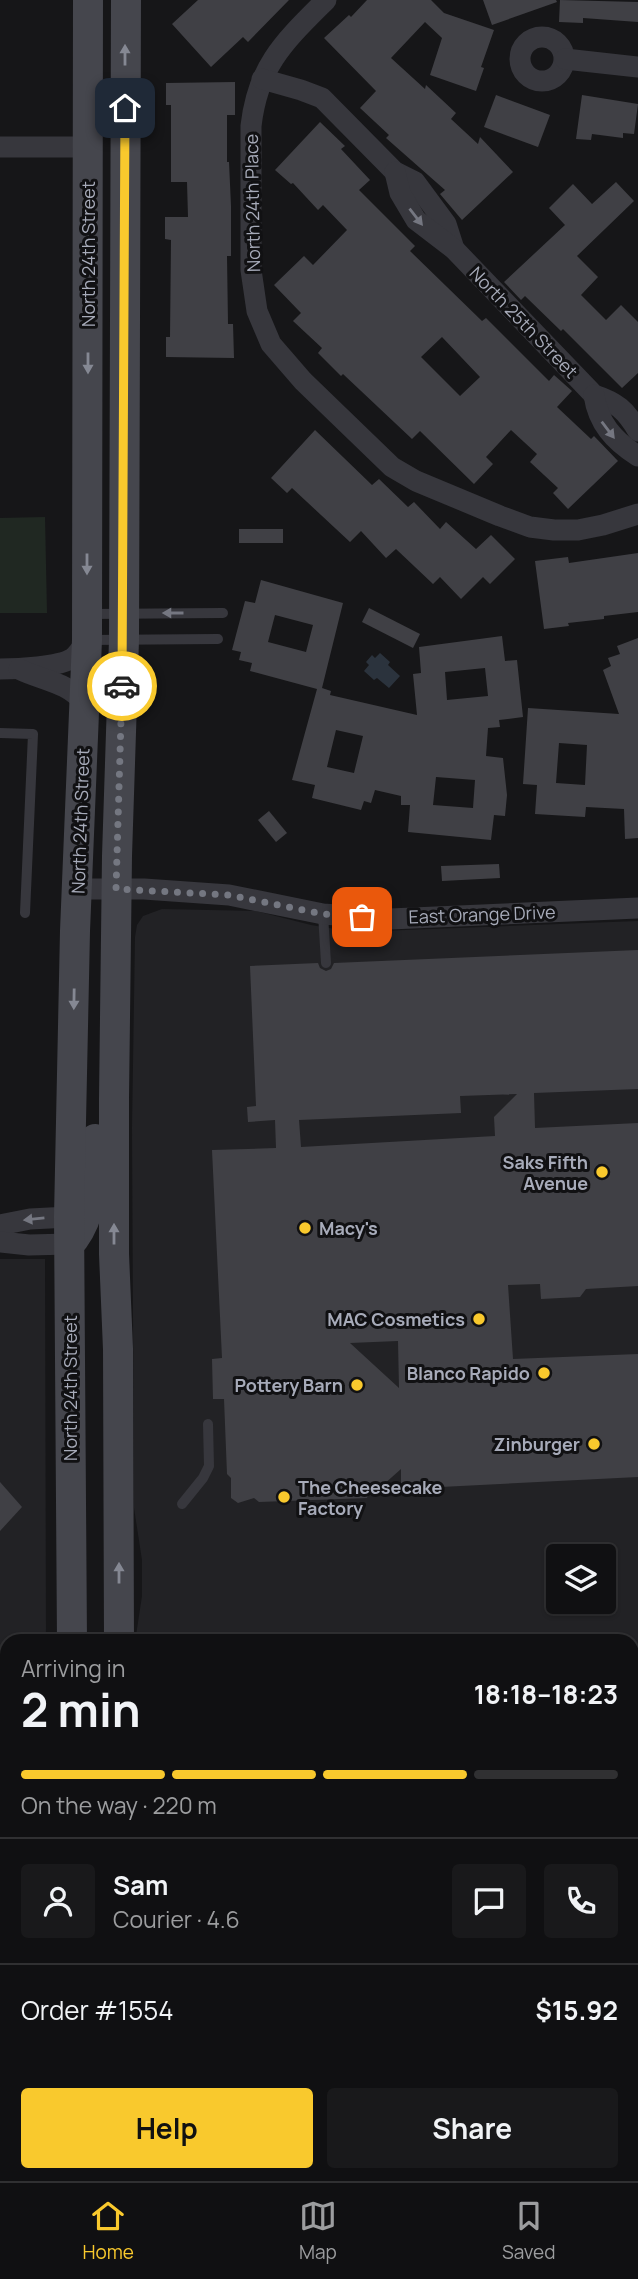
<!DOCTYPE html>
<meta charset="utf-8">
<style>
body{margin:0;font-family:Manrope,sans-serif;background:#19191b;color:#f1f3f6;height:100vh;display:flex;flex-direction:column;font-size:26px;white-space:nowrap}
*{box-sizing:border-box;margin:0}
p{font-size:23px;color:#9c9d9f}
.icon{flex:none;width:38px;height:38px;fill:none;stroke:currentColor;stroke-width:2;stroke-linecap:round;stroke-linejoin:round}
.map{position:relative;flex:1;overflow:hidden}
.side{position:absolute;left:0px;top:1634px;width:639px;height:548px;display:flex;flex-direction:column;background:#101012;border-radius:21px 21px 0 0;box-shadow:0 2px 5px #0004,0 0 0 2px #303032}
.side>*{flex:none}
.buttons{position:absolute;left:546px;top:1544px;display:grid;gap:14px}
.buttons a{display:grid;place-items:center;width:70px;height:70px;border-radius:7px;background:#101012;box-shadow:0 2px 5px #0004,0 0 0 2px #303032;font-size:35px}
.pin{position:absolute;display:grid;place-items:center;width:60px;height:60px;color:#fff;margin:-30px;border-radius:14px;box-shadow:0 4px 10px #0006}
.courier{position:absolute;display:grid;place-items:center;width:70px;height:70px;margin:-35px;border:5px solid #f9c92d;border-radius:50%;background:#fff;color:#222;box-shadow:0 2px 9px #0007}
.overview em{font-style:normal;font-weight:700}
.overview div{display:flex;flex-direction:column-reverse}
.overview{display:flex;align-items:center;justify-content:space-between;height:119px;padding:0 21px}
h1{font-size:46px;font-weight:700;line-height:52px}
.bar{display:grid;grid-template-columns:repeat(4,1fr);gap:10px 7px;align-content:center;height:84px;padding:0 21px}
.bar i{height:9px;border-radius:5px;background:#303032}
.bar .on{background:#f9c92d}
.bar p{grid-column:span 4}
.line{display:flex;align-items:center;gap:18px;padding:0 21px;border-top:2px solid #303032}
.line div{flex:1}
.round{display:grid;place-items:center;flex:none;width:74px;height:74px;border-radius:7px;background:#19191b}
.action{display:flex;gap:14px;margin-top:auto;padding:14px 21px}
.action a{flex:1;height:80px;border-radius:7px;background:#f9c92d;color:#111;font-size:28px;font-weight:700;line-height:80px;text-align:center}
.action a+a{background:#19191b;color:#f1f3f6}
.dock{display:flex;justify-content:space-around;align-items:center;height:98px;border-top:2px solid #303032;background:#101012;font-size:19px;color:#9c9d9f}
.dock a{display:grid;justify-items:center;gap:4px}
.dock .on{color:#f9c92d}
.map>svg:first-child{display:block}
</style>
<div class="map">
<svg width="638" height="2181" viewBox="0 0 638 2181">
<rect width="100%" height="100%" fill="#161618"/>
<g fill="#222225" fill-rule="evenodd">
<path d="M162,909L256,911L311,925L353,932L638,921V1677H632V1642H135L142,1596V1560L134,1508L132,1128L135,937L137,925L143,916ZM558,1556H604V1601H558Z"/>
<polygon points="0,1259 45,1259 46,1641 7,1642 7,1700 0,1700"/>
<rect x="632" y="1749" width="6" height="418"/>
<polygon points="0,1795 7,1795 7,2175 50,2175 50,2181 0,2181"/>
<polygon points="129,2175 529,2175 466,2181 130,2181"/>
</g>
<polygon fill="#202822" points="45,517 47,613 0,613 0,518"/>
<polygon fill="#2b333d" points="380,653 390,662 388,665 400,676 389,688 377,678 374,680 364,671 369,665 366,662 372,655 375,658"/>
<g fill="#404045" fill-rule="evenodd">
<polygon points="198,0 289,0 248,42 243,37 211,67 172,24"/>
<polygon points="367,0 431,0 444,13 494,30 481,67 484,68 476,91 430,75 442,38 425,22 391,58 425,89 426,85 456,113 451,119 478,144 480,137 513,172 462,220 440,194 445,190 386,138 389,135 360,108 376,91 324,38 349,15 351,17"/>
<polygon points="483,0 556,0 557,2 492,25"/>
<polygon points="560,0 638,2 638,22 583,18 583,23 559,22"/>
<polygon points="235,82 235,115 227,115 227,162 229,162 231,206 231,256 227,256 228,324 233,324 234,358 166,357 166,337 170,337 171,240 165,239 165,217 188,217 187,182 171,182 171,105 166,105 166,83"/>
<polygon points="496,95 550,115 538,147 484,127"/>
<polygon points="582,95 638,104 634,134 623,133 623,138 592,134 591,140 576,139"/>
<path d="M320,122L345,146L341,149L370,180L359,190L415,246L410,251L482,321L486,318L549,381L554,375L572,391L557,407L591,439L594,436L618,461L568,509L553,493L558,488L530,462L537,454L511,430L486,457L493,464L474,484L420,431L412,439L343,374L341,376L318,353L322,348L293,321L301,313L274,285L304,256L313,265L347,230L323,205L318,210L293,183L291,184L275,170ZM442,337L480,377L460,396L421,357Z"/>
<polygon points="616,182 634,201 577,256 598,277 581,295 606,320 621,305 638,322 638,373 622,388 563,329 561,331 525,296 521,300 504,282 565,225 549,208 573,184 592,204"/>
<polygon points="315,430 372,485 379,479 408,507 414,502 440,529 446,522 476,549 491,535 515,559 490,584 483,577 461,599 440,577 433,584 396,549 386,558 361,531 350,542 292,488 287,493 271,478"/>
<rect x="239" y="529" width="44" height="14"/>
<polygon points="638,553 638,612 604,616 604,619 568,623 569,626 544,629 535,561 568,557 569,563"/>
<path d="M261,580L343,603L322,688L331,691L330,695L417,715L413,674L421,673L419,647L502,636L505,661L517,660L523,717L499,720L500,727L488,728L486,756L503,758L507,795L505,816L494,815L491,840L408,832L410,805H401V796L375,790L371,803L364,801L361,810L312,798L315,785L292,780L317,689L250,671L252,663L239,660L241,652L232,650L245,601L255,603ZM275,615L313,625L306,652L268,642ZM485,668L488,696L447,700L445,672ZM336,730L363,736L354,773L327,767ZM436,777L475,780L473,808L433,805Z"/>
<polygon points="369,608 420,634 413,648 362,622"/>
<path d="M638,638V838L625,839L624,809L586,807L585,817L535,814L537,785L523,784L528,708L619,714L603,670L611,666L608,658L620,654L617,646ZM559,743L587,745L585,785L556,783Z"/>
<polygon points="269,811 287,833 276,842 258,820"/>
<polygon points="499,864 500,878 442,881 441,866"/>
<path d="M638,950V1089L534,1093L535,1128L638,1123V1286L586,1289L580,1297L541,1299L540,1284L508,1285L513,1359L638,1354V1477L401,1489V1469L374,1493L368,1495L367,1498L259,1502L254,1498L238,1503L231,1498V1478L227,1474L224,1399H213L212,1359L222,1358L212,1150L276,1148L275,1120L248,1122L247,1107L256,1106L250,966L318,963L320,968L326,971L331,969L334,963ZM517,1094L494,1117L495,1136L301,1147L299,1120L461,1113L460,1096ZM398,1341L399,1388L350,1343Z"/>
<polygon points="0,1482 22,1507 0,1531"/>
</g>
<g fill="none" stroke-linecap="round" stroke-linejoin="round">
<g stroke="#37373d" stroke-width="10">
<polyline points="89,614 223,613"/>
<polyline points="88,640 218,639"/>
<polyline points="0,733 33,734 25,913"/>
<polyline points="323,914 326,963"/>
<polyline points="182,1504 203,1478 209,1466 208,1424"/>
<polyline points="326,2175 327,2181"/>
<polyline points="214,2181 215,2175"/>
<polyline points="397,2181 429,2175"/>
</g>
<g stroke="#37373d" stroke-width="21">
<path d="M326,0C285,41 258,65 251,126V270L257,311L271,344L303,381L392,467L416,481L500,516L530,527L554,530H578L603,525L638,514"/>
<circle cx="542" cy="59" r="22"/>
<polyline points="565,59 638,67"/>
<polyline points="262,79 301,90 322,98 395,172 415,182 446,224 454,249"/>
<polyline points="0,147 89,147"/>
<path d="M395,172L400,193L416,220L454,249L594,395C616,402 626,410 638,431"/>
<path d="M594,395C598,423 614,441 638,456"/>
<path d="M0,669C17,669 59,667 73,658C78,654 83,646 87,640"/>
<path d="M19,669C41,680 68,682 84,703"/>
<polyline points="77,889 144,889 229,895 323,914 390,919 638,908"/>
<polyline points="0,1225 30,1219 69,1217"/>
<polyline points="0,1242 29,1245 69,1244"/>
<polyline points="577,2181 638,2178"/>
</g>
<g stroke="#45464d" stroke-width="30">
<path d="M74,1239C95,1210 93,1174 95,1139"/>
<polyline points="72,1642 69,1217 75,931 87,640 88,0"/>
<polyline points="119,1642 118,1349 114,1254 114,1099 117,856 124,640 126,0"/>
<polyline points="67,2181 67,2175"/>
<polyline points="105,2181 107,2175"/>
</g>
<g stroke="#53545c" stroke-width="33">
<polyline points="632,1692 638,1692"/>
<polyline points="0,1715 7,1715"/>
<polyline points="632,1735 638,1734"/>
<polyline points="0,1760 7,1760"/>
</g>
</g>
<defs><path id="oneway-solid" d="M-6-.8H1V-3.2L6.5 0L1 3.2V.8H-6Z" transform="scale(1.75)"/></defs>
<g fill="#858893">
<use href="#oneway-solid" transform="translate(125 55) rotate(-90)"/>
<use href="#oneway-solid" transform="translate(88 363) rotate(90)"/>
<use href="#oneway-solid" transform="translate(87 564) rotate(90)"/>
<use href="#oneway-solid" transform="translate(74 999) rotate(91)"/>
<use href="#oneway-solid" transform="translate(114 1234) rotate(-90)"/>
<use href="#oneway-solid" transform="translate(119 1573) rotate(-90)"/>
</g>
<g fill="#757781">
<use href="#oneway-solid" transform="translate(416 217) rotate(52)"/>
<use href="#oneway-solid" transform="translate(608 430) rotate(53)"/>
<use href="#oneway-solid" transform="translate(173 613) rotate(180)"/>
<use href="#oneway-solid" transform="translate(34 1219) rotate(174)"/>
</g>
<g fill="none" stroke-linecap="round" stroke-linejoin="round">
<polyline stroke="#747781" stroke-width="7" stroke-dasharray="0 12.6" points="122,686 116,889 229,895 323,914 362,917"/>
<polyline stroke="#f9c92d" stroke-width="9" points="122,686 125,108"/>
</g>
<g fill="#f9c92d" stroke="#111113" stroke-width="2.5">
<circle cx="602" cy="1172" r="7"/>
<circle cx="305" cy="1228" r="7"/>
<circle cx="479" cy="1319" r="7"/>
<circle cx="544" cy="1373" r="7"/>
<circle cx="357" cy="1385" r="7"/>
<circle cx="594" cy="1444" r="7"/>
<circle cx="284" cy="1497" r="7"/>
</g>
<g text-anchor="middle" dominant-baseline="central" stroke-width="6" stroke-linejoin="round" paint-order="stroke">
<g font-size="18" fill="#a7abb9" stroke="#111113">
<text transform="translate(252 203) rotate(-91)">North 24th Place</text>
<text transform="translate(88 254) rotate(-90)">North 24th Street</text>
<text transform="translate(524 322) rotate(46)">North 25th Street</text>
<text transform="translate(80 821) rotate(-88)">North 24th Street</text>
<text transform="translate(482 914) rotate(-2)">East Orange Drive</text>
<text transform="translate(70 1388) rotate(-90)">North 24th Street</text>
</g>
<g font-size="18" font-weight="bold" fill="#a7abb9" stroke="#111113" text-anchor="end">
<text x="588" y="1162">Saks Fifth<tspan x="588" dy="21">Avenue</tspan></text>
<text x="319" y="1228" text-anchor="start">Macy's</text>
<text x="465" y="1319">MAC Cosmetics</text>
<text x="530" y="1373">Blanco Rapido</text>
<text x="343" y="1385">Pottery Barn</text>
<text x="580" y="1444">Zinburger</text>
<text x="298" y="1487" text-anchor="start">The Cheesecake<tspan x="298" dy="21">Factory</tspan></text>
</g>
</g>
</svg>
<div class="buttons">
<a><svg class="icon" aria-label="layers" viewBox="0 0 24 24"><path d="M12 4l9 5-9 5-9-5zM3 14l9 5 9-5"/></svg></a>
</div>
<div class="pin" style="left:362px;top:917px;background:#ea580c"><svg class="icon" aria-label="bag" viewBox="0 0 24 24"><path d="M5 8h14l-1 12H6zM9 8a3 3 0 0 1 6 0"/></svg></div>
<div class="pin" style="left:125px;top:108px;background:#1f2937"><svg class="icon" aria-label="home" viewBox="0 0 24 24"><path d="M3 11l9-7 9 7M6 9v11h12V9"/></svg></div>
<div class="courier" style="left:122px;top:686px"><svg class="icon" aria-label="car" viewBox="0 0 24 24"><path d="M5 17H2v-5l4-1 3-4h7l3 4 3 1v5h-3M9 17h6M6 11h13"/><circle cx="7" cy="17" r="2"/><circle cx="17" cy="17" r="2"/></svg></div>
<section class="side">
<div class="overview"><div><h1>2 min</h1><p>Arriving in</p></div><em>18:18–18:23</em></div>
<div class="bar"><i class="on"></i><i class="on"></i><i class="on"></i><i></i><p>On the way · 220 m</p></div>
<div class="line" style="height:126px"><a class="round"><svg class="icon" aria-label="person" viewBox="0 0 24 24"><circle cx="12" cy="8" r="4"/><path d="M4 21q1-7 8-7t8 7"/></svg></a><div><b>Sam</b><p>Courier · 4.6</p></div><a class="round"><svg class="icon" aria-label="chat" viewBox="0 0 24 24"><path d="M4 5h16v11H9l-5 4z"/></svg></a><a class="round"><svg class="icon" aria-label="phone" viewBox="0 0 24 24"><path d="M5 4h4l2 5-3 2q2 4 5 5l2-3 5 2v4C11 20 4 13 5 4z"/></svg></a></div>
<div class="line" style="height:91px"><div>Order #1554</div><b>$15.92</b></div>
<div class="action"><a>Help</a><a>Share</a></div>
</section>
</div>
<nav class="dock">
<a class="on"><svg class="icon" aria-label="home" viewBox="0 0 24 24"><path d="M3 11l9-7 9 7M6 9v11h12V9"/></svg>Home</a>
<a><svg class="icon" aria-label="map" viewBox="0 0 24 24"><path d="M3 6l6-2 6 2 6-2v14l-6 2-6-2-6 2zM9 4v14M15 6v14"/></svg>Map</a>
<a><svg class="icon" aria-label="saved" viewBox="0 0 24 24"><path d="M7 4h10v16l-5-4-5 4z"/></svg>Saved</a>
</nav>
